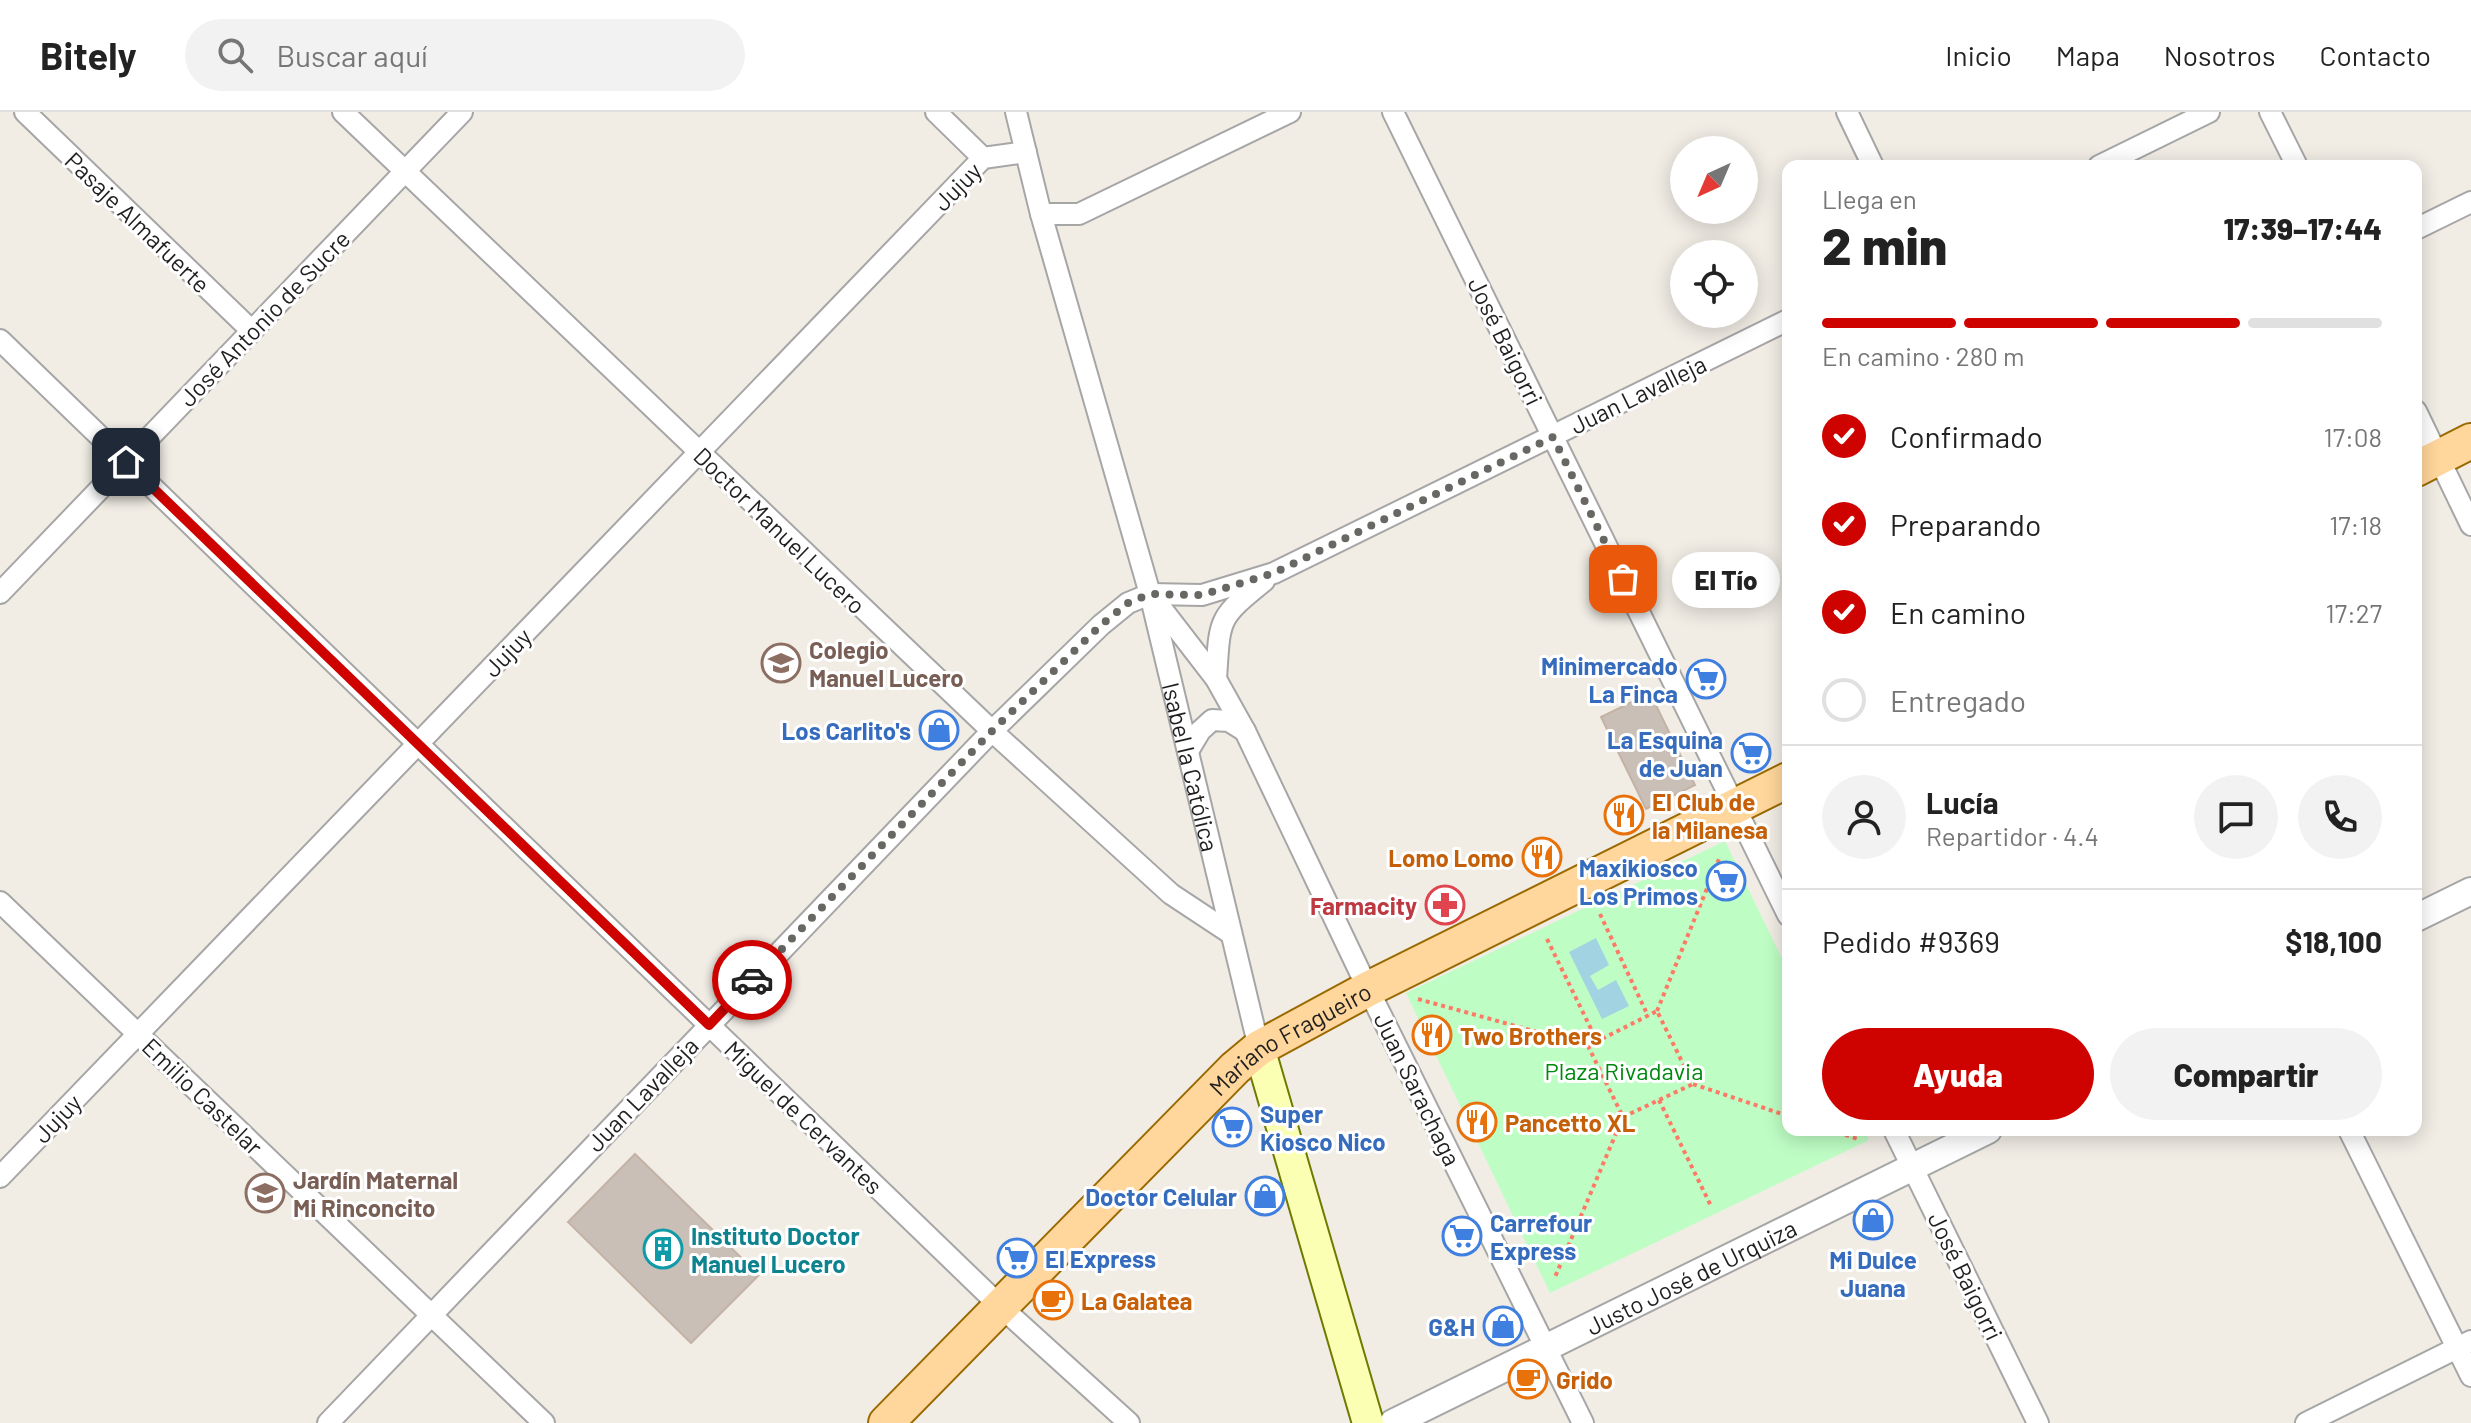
<!DOCTYPE html>
<html lang="es">
<meta charset="utf-8">
<style>
body{margin:0;font-family:Barlow,sans-serif;background:#f2f2f2;color:#222;height:100vh;display:flex;flex-direction:column;font-size:30px;white-space:nowrap}
*{box-sizing:border-box;margin:0}
p{font-size:26px;color:#767676}
.icon{flex:none;width:44px;height:44px;fill:none;stroke:currentColor;stroke-width:2;stroke-linecap:round;stroke-linejoin:round}
.map{position:relative;flex:1;overflow:hidden}
.side{position:absolute;left:1782px;top:48px;width:640px;height:976px;display:flex;flex-direction:column;background:#fff;border-radius:16px;box-shadow:0 4px 20px #0003}
.side>*{flex:none}
.needle{width:52px;rotate:224deg}
.controls{position:absolute;left:1670px;top:24px;display:grid;gap:16px}
.controls a{display:grid;place-items:center;width:88px;height:88px;border-radius:50%;background:#fff;box-shadow:0 4px 20px #0003;font-size:40px}
.pin{position:absolute;display:grid;place-items:center;width:68px;height:68px;color:#fff;margin:-34px;border-radius:16px;box-shadow:0 4px 12px #0006}
.courier{position:absolute;display:grid;place-items:center;width:80px;height:80px;margin:-40px;border:6px solid #ce0300;border-radius:50%;background:#fff;color:#222;box-shadow:0 2px 10px #0007}
.bubble{position:absolute;height:56px;border-radius:28px;background:#fff;box-shadow:0 4px 20px #0003;font-size:26px;font-weight:800;line-height:56px;text-align:center}
.headline em{font-style:normal;font-weight:800}
.headline div{display:flex;flex-direction:column-reverse}
.headline{display:flex;align-items:center;justify-content:space-between;height:136px;padding:0 40px}
h1{font-size:52px;font-weight:800;line-height:60px}
.bar{display:grid;grid-template-columns:repeat(4,1fr);gap:12px 8px;align-content:center;height:96px;padding:0 40px}
.bar i{height:10px;border-radius:6px;background:#e0e0e0}
.bar .on{background:#ce0300}
.bar p{grid-column:span 4}
.line{display:flex;align-items:center;gap:20px;padding:0 40px;border-top:2px solid #e0e0e0}
.line div{flex:1}
.round{display:grid;place-items:center;flex:none;width:84px;height:84px;border-radius:42px;background:#f2f2f2}
ol{padding:0 40px;list-style:none}
li{display:flex;align-items:center;gap:24px;height:88px}
li p{margin-inline-start:auto}
li .icon{padding:8px;border-radius:50%;background:#ce0300;color:#fff;stroke-width:4}
li:last-child{color:#767676}
li i{width:44px;height:44px;border:4px solid #e0e0e0;border-radius:50%}
.button{display:flex;gap:16px;margin-top:auto;padding:16px 40px}
.button a{flex:1;height:92px;border-radius:48px;background:#ce0300;color:#fff;font-size:32px;font-weight:800;line-height:92px;text-align:center}
.button a+a{background:#f2f2f2;color:#222}
header{display:flex;align-items:center;gap:48px;box-sizing:border-box;height:112px;padding:0 40px;background:#fff;border-bottom:2px solid #e0e0e0}
header strong{font-size:38px}
nav{display:flex;gap:44px;margin-inline-start:auto;font-size:28px}
.search{width:560px;height:72px;background:#f2f2f2;display:flex;align-items:center;gap:20px;box-sizing:border-box;padding:0 28px;border-radius:44px;color:#767676;font-size:30px}
.map>svg:first-child{display:block}
</style>
<header>
<strong>Bitely</strong>
<div class="search"><svg class="icon" aria-label="search" viewBox="0 0 24 24"><circle cx="10" cy="10" r="6"/><path d="M15 15l6 6"/></svg>Buscar aquí</div>
<nav><a>Inicio</a><a>Mapa</a><a>Nosotros</a><a>Contacto</a></nav>
</header>
<div class="map">
<svg width="2471" height="1311" viewBox="0 0 2471 1311">
<rect width="100%" height="100%" fill="#f1ede5"/>
<polygon fill="#befec4" points="1725,729 1788,859 1788,1018 1864,1018 1869,1028 1550,1181 1406,881"/>
<polygon fill="#a1d3e2" points="1596,826 1609,853 1590,864 1598,878 1616,868 1629,894 1602,907 1569,840"/>
<g fill="#c9bfb7" stroke="#c4b3a5" stroke-width="2">
<polygon points="1650,581 1695,673 1646,697 1601,605"/>
<polygon points="635,1042 759,1163 691,1231 568,1110"/>
</g>
<g fill="none" stroke-linecap="round" stroke-linejoin="round">
<g stroke="#a6a6a6" stroke-width="24">
<g id="minor">
<polyline points="25,0 252,219"/>
<polyline points="343,0 992,619 1171,782 1230,821"/>
<polyline points="936,0 983,46"/>
<path id="s1" d="M1016,0L1041,102L1150,482L1259,936"/>
<polyline points="1393,0 1788,803"/>
<polyline points="1847,0 1873,54"/>
<polyline points="2270,0 2297,54"/>
<polyline points="2099,54 2209,0"/>
<polyline points="1041,102 1079,102 1290,0"/>
<polyline points="2416,117 2471,90"/>
<polyline points="0,228 1000,1194 1129,1311"/>
<polyline points="2416,299 2471,413"/>
<polyline points="0,481 462,0"/>
<polyline points="1155,488 1216,567 1245,619 1368,877 1583,1311"/>
<path d="M1216,567C1220,506 1217,507 1264,469"/>
<polyline points="1188,639 1200,619 1212,608 1229,609 1245,619"/>
<polyline points="0,790 544,1311"/>
<polyline points="1894,1018 2038,1311"/>
<polyline points="2349,1018 2471,1264"/>
<polyline points="0,1065 983,46 1026,40"/>
<polyline points="328,1311 992,619 1101,513 1128,491 1150,482 1202,483 1274,461 1788,208"/>
<polyline points="2306,1311 2471,1229"/>
</g>
</g>
<g stroke="#a6a6a6" stroke-width="30">
<g id="tertiary">
<polyline points="2416,806 2471,779"/>
<path id="s2" d="M1393,1311L1988,1018"/>
</g>
</g>
<g stroke="#6d7c00" stroke-width="34">
<polyline id="secondary" points="1259,936 1368,1311"/>
</g>
<g stroke="#9a6a00" stroke-width="38">
<g id="primary">
<polyline points="2416,357 2471,329"/>
<path id="s3" d="M886,1311L1235,956L1259,936L1368,877L1788,668"/>
</g>
</g>
<g stroke="#ff7967" stroke-width="4" stroke-dasharray="4 4" stroke-linecap="butt">
<polyline points="1600,802 1648,904"/>
<polyline points="1547,827 1597,929"/>
<polyline points="1418,887 1588,934 1623,1005 1555,1165"/>
<polyline points="1657,899 1719,747"/>
<polyline points="1588,934 1657,899 1693,972 1623,1005"/>
<polyline points="1693,972 1788,1004"/>
<polyline points="1659,988 1711,1094"/>
<polyline points="1830,1018 1858,1027"/>
</g>
<use href="#minor" stroke="#fff" stroke-width="20"/>
<use href="#tertiary" stroke="#fff" stroke-width="26"/>
<use href="#secondary" stroke="#faffb4" stroke-width="30"/>
<use href="#primary" stroke="#ffd69b" stroke-width="34"/>
</g>
<g fill="none" stroke-linecap="round" stroke-linejoin="round">
<polyline stroke="#686764" stroke-width="8" stroke-dasharray="0 14.4" points="752,868 992,619 1101,513 1128,491 1150,482 1202,483 1274,461 1553,325 1623,467"/>
<polyline stroke="#ce0300" stroke-width="10" points="126,350 709,913 752,868"/>
</g>
<defs>
<g id="school-ring" transform="scale(2)"><circle r="9.5" fill="#fff" stroke="#8d6e63" stroke-width="1.5"/><path d="M0-5L7-2L0 1L-7-2ZM-4 1L0 2.5L4 1V4Q0 6-4 4Z" fill="#8d6e63"/></g>
<g id="supermarket-ring" transform="scale(2)"><circle r="9.5" fill="#fff" stroke="#3f7fe0" stroke-width="1.5"/><path d="M-6-5.5h2.5l.6 2H6L4.5 2H-2.5L-4.4-4H-6ZM-1.5 3.2a1.3 1.3 0 1 0 .1 0ZM3 3.2a1.3 1.3 0 1 0 .1 0Z" fill="#3f7fe0"/></g>
<g id="shop-ring" transform="scale(2)"><circle r="9.5" fill="#fff" stroke="#3f7fe0" stroke-width="1.5"/><path d="M-5-2.5h2.3a2.7 3.5 0 0 1 5.4 0H5L5.5 6h-11ZM-1.5-2.5h3a1.5 2.3 0 0 0-3 0Z" fill="#3f7fe0"/></g>
<g id="restaurant-ring" transform="scale(2)"><circle r="9.5" fill="#fff" stroke="#e8710a" stroke-width="1.5"/><path d="M-5-6h1v4h1v-4h1v4h1v-4h1v5L-1.5 .5V6h-2V.5L-5-1ZM5-6V6H3V1.5H1.5Q1.5-4 5-6Z" fill="#e8710a"/></g>
<g id="pharmacy-ring" transform="scale(2)"><circle r="9.5" fill="#fff" stroke="#e0444e" stroke-width="1.5"/><path d="M-2-6h4v4h4v4h-4v4h-4v-4h-4v-4h4Z" fill="#e0444e"/></g>
<g id="building-ring" transform="scale(2)"><circle r="9.5" fill="#fff" stroke="#0f9aa8" stroke-width="1.5"/><path d="M-4-6H4V6H1V3H-1V6H-4ZM-2.5-4.3h1.7v1.8h-1.7ZM.8-4.3h1.7v1.8H.8ZM-2.5-1h1.7V.8h-1.7ZM.8-1h1.7V.8H.8Z" fill="#0f9aa8"/></g>
<g id="cafe-ring" transform="scale(2)"><circle r="9.5" fill="#fff" stroke="#e8710a" stroke-width="1.5"/><path d="M-5.5-4.5H6V0H3Q3 3.5 0 3.5H-2.5Q-5.5 3.5-5.5 0ZM3-3.2v2h1.7v-2ZM-6 4.5H4V6H-6Z" fill="#e8710a"/></g>
</defs>
<g fill-rule="evenodd">
<use href="#school-ring" x="781" y="551"/>
<use href="#supermarket-ring" x="1706" y="567"/>
<use href="#shop-ring" x="939" y="618"/>
<use href="#supermarket-ring" x="1751" y="641"/>
<use href="#restaurant-ring" x="1624" y="703"/>
<use href="#restaurant-ring" x="1542" y="745"/>
<use href="#supermarket-ring" x="1726" y="769"/>
<use href="#pharmacy-ring" x="1445" y="793"/>
<use href="#restaurant-ring" x="1432" y="923"/>
<use href="#restaurant-ring" x="1477" y="1010"/>
<use href="#supermarket-ring" x="1232" y="1015"/>
<use href="#school-ring" x="265" y="1081"/>
<use href="#shop-ring" x="1265" y="1084"/>
<use href="#shop-ring" x="1873" y="1108"/>
<use href="#supermarket-ring" x="1462" y="1124"/>
<use href="#building-ring" x="663" y="1137"/>
<use href="#supermarket-ring" x="1017" y="1146"/>
<use href="#cafe-ring" x="1053" y="1188"/>
<use href="#shop-ring" x="1503" y="1214"/>
<use href="#cafe-ring" x="1528" y="1267"/>
</g>
<g text-anchor="middle" dominant-baseline="central" stroke-width="6" stroke-linejoin="round" paint-order="stroke">
<g font-size="24" fill="#1f1f1f" stroke="#fff">
<text transform="translate(957 74) rotate(-45)">Jujuy</text>
<text transform="translate(138 110) rotate(44)">Pasaje Almafuerte</text>
<text transform="translate(264 206) rotate(-46)">José Antonio de Sucre</text>
<text transform="translate(1506 229) rotate(64)">José Baigorri</text>
<text transform="translate(1638 282) rotate(-26)">Juan Lavalleja</text>
<text transform="translate(780 418) rotate(44)">Doctor Manuel Lucero</text>
<text transform="translate(507 540) rotate(-46)">Jujuy</text>
<text stroke="none"><textPath href="#s1" startOffset="678">Isabel la Católica</textPath></text>
<text stroke="none"><textPath href="#s3" startOffset="560">Mariano Fragueiro</textPath></text>
<text transform="translate(1418 977) rotate(64)">Juan Sarachaga</text>
<text transform="translate(642 982) rotate(-46)">Juan Lavalleja</text>
<text transform="translate(203 984) rotate(44)">Emilio Castelar</text>
<text transform="translate(804 1005) rotate(44)">Miguel de Cervantes</text>
<text transform="translate(57 1006) rotate(-46)">Jujuy</text>
<text stroke="none"><textPath href="#s2" startOffset="332">Justo José de Urquiza</textPath></text>
<text transform="translate(1966 1164) rotate(64)">José Baigorri</text>
</g>
<g font-size="24" font-weight="bold" fill="#785e54" stroke="#fff" text-anchor="start">
<text x="809" y="537">Colegio<tspan x="809" dy="28">Manuel Lucero</tspan></text>
<text x="293" y="1067">Jardín Maternal<tspan x="293" dy="28">Mi Rinconcito</tspan></text>
</g>
<g font-size="24" font-weight="bold" fill="#366cbe" stroke="#fff" text-anchor="end">
<text x="1678" y="553">Minimercado<tspan x="1678" dy="28">La Finca</tspan></text>
<text x="911" y="618">Los Carlito's</text>
<text x="1723" y="627">La Esquina<tspan x="1723" dy="28">de Juan</tspan></text>
<text x="1698" y="755">Maxikiosco<tspan x="1698" dy="28">Los Primos</tspan></text>
<text x="1260" y="1001" text-anchor="start">Super<tspan x="1260" dy="28">Kiosco Nico</tspan></text>
<text x="1237" y="1084">Doctor Celular</text>
<text x="1490" y="1110" text-anchor="start">Carrefour<tspan x="1490" dy="28">Express</tspan></text>
<text x="1045" y="1146" text-anchor="start">El Express</text>
<text x="1873" y="1147" text-anchor="middle">Mi Dulce<tspan x="1873" dy="28">Juana</tspan></text>
<text x="1475" y="1214">G&amp;H</text>
</g>
<g font-size="24" font-weight="bold" fill="#c56008" stroke="#fff" text-anchor="start">
<text x="1652" y="689">El Club de<tspan x="1652" dy="28">la Milanesa</tspan></text>
<text x="1514" y="745" text-anchor="end">Lomo Lomo</text>
<text x="1460" y="923">Two Brothers</text>
<text x="1505" y="1010">Pancetto XL</text>
<text x="1081" y="1188">La Galatea</text>
<text x="1556" y="1267">Grido</text>
</g>
<g font-size="24" font-weight="bold" fill="#be3a42" stroke="#fff" text-anchor="end">
<text x="1417" y="793">Farmacity</text>
</g>
<g font-size="24" fill="#01890f" stroke="#fff">
<text x="1624" y="958">Plaza Rivadavia</text>
</g>
<g font-size="24" font-weight="bold" fill="#0d838f" stroke="#fff" text-anchor="start">
<text x="691" y="1123">Instituto Doctor<tspan x="691" dy="28">Manuel Lucero</tspan></text>
</g>
</g>
</svg>
<div class="controls">
<a><svg class="needle" viewBox="-14 -14 28 28"><path d="M0-13l5 13h-10z" fill="#e53935"/><path d="M0 13l5-13h-10z" fill="#767676"/></svg></a>
<a><svg class="icon" aria-label="locate" viewBox="0 0 24 24"><circle cx="12" cy="12" r="6"/><path d="M12 2v4M12 18v4M2 12h4M18 12h4"/></svg></a>
</div>
<div class="pin" style="left:1623px;top:467px;background:#ea580c"><svg class="icon" aria-label="bag" viewBox="0 0 24 24"><path d="M5 8h14l-1 12H6zM9 8a3 3 0 0 1 6 0"/></svg></div>
<div class="pin" style="left:126px;top:350px;background:#1f2937"><svg class="icon" aria-label="home" viewBox="0 0 24 24"><path d="M3 11l9-7 9 7M6 9v11h12V9"/></svg></div>
<div class="courier" style="left:752px;top:868px"><svg class="icon" aria-label="car" viewBox="0 0 24 24"><path d="M5 17H2v-5l4-1 3-4h7l3 4 3 1v5h-3M9 17h6M6 11h13"/><circle cx="7" cy="17" r="2"/><circle cx="17" cy="17" r="2"/></svg></div>
<div class="bubble" style="left:1672px;top:440px;width:108px">El Tío</div>
<section class="side">
<div class="headline"><div><h1>2 min</h1><p>Llega en</p></div><em>17:39–17:44</em></div>
<div class="bar"><i class="on"></i><i class="on"></i><i class="on"></i><i></i><p>En camino · 280 m</p></div>
<ol>
<li><svg class="icon" aria-label="check" viewBox="0 0 24 24"><path d="M5 12l5 5 9-10"/></svg>Confirmado<p>17:08</p></li>
<li><svg class="icon" aria-label="check" viewBox="0 0 24 24"><path d="M5 12l5 5 9-10"/></svg>Preparando<p>17:18</p></li>
<li><svg class="icon" aria-label="check" viewBox="0 0 24 24"><path d="M5 12l5 5 9-10"/></svg>En camino<p>17:27</p></li>
<li><i></i>Entregado</li>
</ol>
<div class="line" style="height:144px"><a class="round"><svg class="icon" aria-label="person" viewBox="0 0 24 24"><circle cx="12" cy="8" r="4"/><path d="M4 21q1-7 8-7t8 7"/></svg></a><div><b>Lucía</b><p>Repartidor · 4.4</p></div><a class="round"><svg class="icon" aria-label="chat" viewBox="0 0 24 24"><path d="M4 5h16v11H9l-5 4z"/></svg></a><a class="round"><svg class="icon" aria-label="phone" viewBox="0 0 24 24"><path d="M5 4h4l2 5-3 2q2 4 5 5l2-3 5 2v4C11 20 4 13 5 4z"/></svg></a></div>
<div class="line" style="height:104px"><div>Pedido #9369</div><b>$18,100</b></div>
<div class="button"><a>Ayuda</a><a>Compartir</a></div>
</section>
</div>
